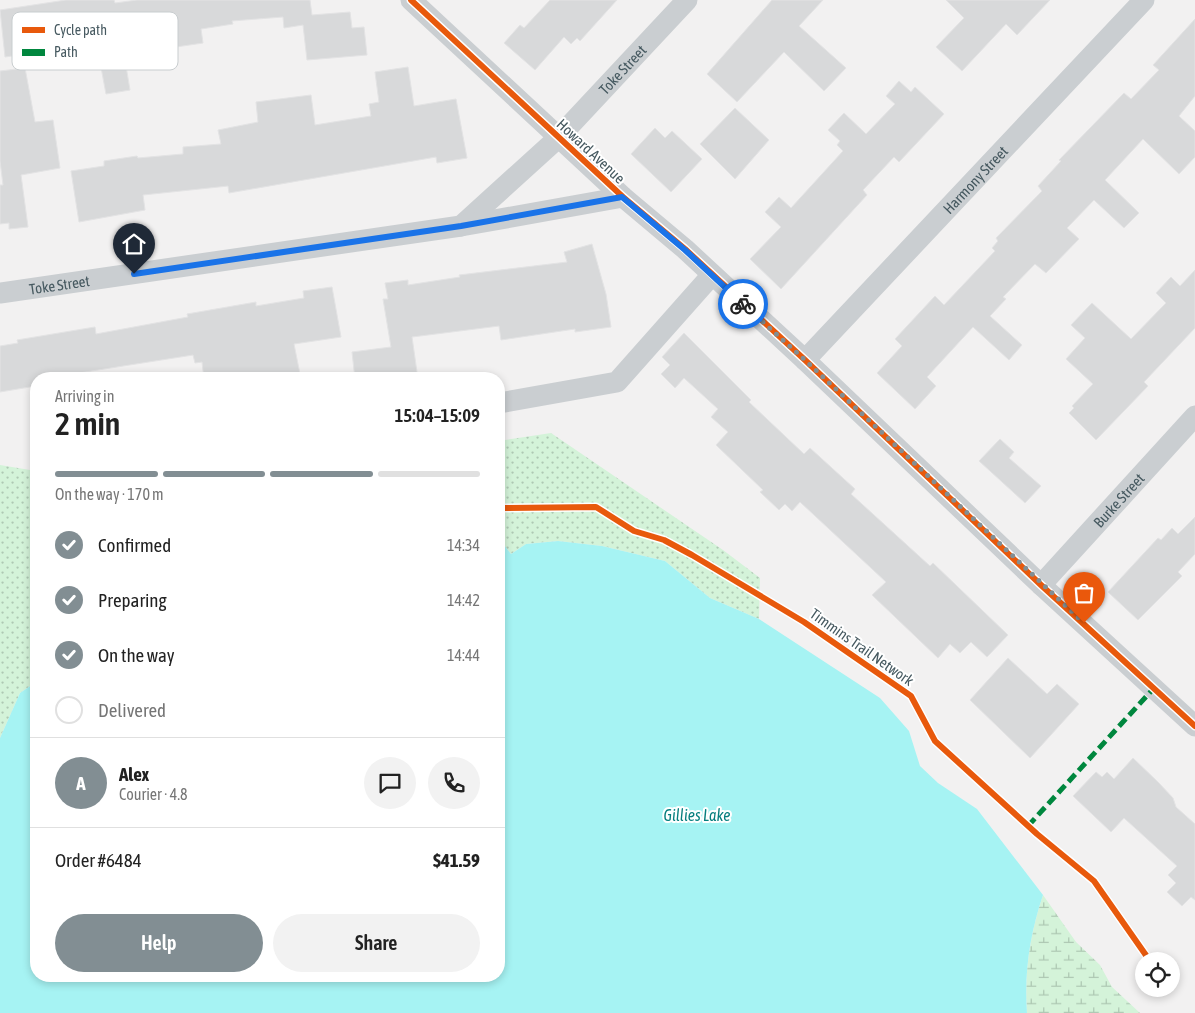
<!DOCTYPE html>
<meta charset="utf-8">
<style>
body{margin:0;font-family:"Asap Condensed",sans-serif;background:#f2f2f2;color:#222;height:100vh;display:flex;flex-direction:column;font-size:19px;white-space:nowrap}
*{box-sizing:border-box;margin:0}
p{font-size:16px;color:#767676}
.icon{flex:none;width:28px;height:28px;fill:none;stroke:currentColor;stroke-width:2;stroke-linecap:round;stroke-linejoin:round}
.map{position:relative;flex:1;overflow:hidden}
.details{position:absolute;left:30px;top:372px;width:475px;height:610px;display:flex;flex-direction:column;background:#fff;border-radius:20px;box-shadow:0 2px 8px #0003}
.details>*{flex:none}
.fabs{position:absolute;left:1135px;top:952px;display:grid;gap:10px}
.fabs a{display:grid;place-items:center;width:45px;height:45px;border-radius:50%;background:#fff;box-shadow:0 2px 8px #0003;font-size:25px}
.pin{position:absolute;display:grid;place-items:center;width:42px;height:42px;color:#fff;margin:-51px -21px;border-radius:50% 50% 50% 0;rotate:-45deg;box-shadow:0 0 5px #0007}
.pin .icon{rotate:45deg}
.courier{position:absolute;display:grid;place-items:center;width:50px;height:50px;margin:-25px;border:4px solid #1a73e8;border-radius:50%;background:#fff;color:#222;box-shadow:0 1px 6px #0007}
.overview em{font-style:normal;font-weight:600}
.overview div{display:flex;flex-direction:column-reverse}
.overview{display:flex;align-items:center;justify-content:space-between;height:85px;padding:0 25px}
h1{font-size:32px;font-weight:600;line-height:38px}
.bar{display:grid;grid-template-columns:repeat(4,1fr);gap:8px 5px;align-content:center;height:60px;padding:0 25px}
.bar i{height:6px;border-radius:4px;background:#e0e0e0}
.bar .selected{background:#828e93}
.bar p{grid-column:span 4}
.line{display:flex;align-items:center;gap:12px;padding:0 25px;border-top:1px solid #e0e0e0}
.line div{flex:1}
.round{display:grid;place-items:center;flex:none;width:52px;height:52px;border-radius:26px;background:#f2f2f2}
ol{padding:0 25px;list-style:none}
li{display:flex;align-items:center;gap:15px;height:55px}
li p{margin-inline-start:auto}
li .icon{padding:5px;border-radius:50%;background:#828e93;color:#fff;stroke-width:4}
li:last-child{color:#767676}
li i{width:28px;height:28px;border:2px solid #e0e0e0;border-radius:50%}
.primary-button{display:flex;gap:10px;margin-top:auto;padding:10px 25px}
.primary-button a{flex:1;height:58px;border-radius:30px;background:#828e93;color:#fff;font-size:20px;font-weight:600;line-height:58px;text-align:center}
.primary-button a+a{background:#f2f2f2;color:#222}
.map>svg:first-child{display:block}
</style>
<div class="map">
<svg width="1195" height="1013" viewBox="0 0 1195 1013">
<defs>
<pattern id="wetland-marsh" width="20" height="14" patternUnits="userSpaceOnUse" patternTransform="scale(1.25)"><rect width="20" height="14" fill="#d4f3d9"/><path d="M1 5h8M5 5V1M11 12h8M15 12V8" fill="none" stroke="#aec8b3"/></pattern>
<pattern id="park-dots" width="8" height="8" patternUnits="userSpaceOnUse" patternTransform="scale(1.25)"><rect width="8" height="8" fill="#d4f3d9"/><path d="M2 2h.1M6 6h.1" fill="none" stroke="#aec8b3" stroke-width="1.8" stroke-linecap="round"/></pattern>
</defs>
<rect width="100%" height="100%" fill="#f2f1f1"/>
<path fill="url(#wetland-marsh)" d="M1043,895L1076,942L1100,965L1112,987L1140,1013H1027C1024,972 1030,934 1043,895Z"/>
<g fill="url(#park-dots)">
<polygon points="551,433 723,550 760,578 759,619 710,598 665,561 602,546 558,541 526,544 511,554 499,538 499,441"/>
<polygon points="0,465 36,471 36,682 20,693 0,738"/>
</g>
<path fill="#a6f3f3" d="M499,538L511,554L526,544L558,541L602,546L665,561L710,598L759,619L880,698L909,731L920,766L938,783L977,809L1043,895C1030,934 1024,972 1027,1013H0V738L20,693L36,682V976H499Z"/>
<g fill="#d8d9da" stroke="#e3e3e4">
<polygon points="66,0 114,0 115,3 137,0 310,0 312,15 350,12 352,28 364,27 367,55 307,60 303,25 284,28 283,17 232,21 233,24 201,29 203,43 169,48 168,41 123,48 130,90 106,94 97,46 89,48 89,45 5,57 0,10"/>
<polygon points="550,0 617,0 580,41 577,38 571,44 564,37 535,70 504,43 520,25 524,28"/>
<polygon points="772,0 823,0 799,26 846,68 824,91 784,52 737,102 707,74"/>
<polygon points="946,0 1050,0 1017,35 1006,24 962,71 936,47 964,18"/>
<polygon points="1195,19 1195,96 1179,116 1195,131 1195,157 1179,174 1143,139 1105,180 1139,213 1124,228 1094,200 1067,228 1079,239 1046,273 1035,264 1003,297 1006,299 990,316 1022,345 1009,360 973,327 927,377 936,386 915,409 877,373 902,346 895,339 935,296 944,305 995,251 992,248 998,241 996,238 1042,191 1038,186 1061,161 1059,160 1124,93 1131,99 1159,70 1153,65"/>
<polygon points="408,67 414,106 456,99 467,158 437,163 436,157 229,193 228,186 143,195 145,210 79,222 71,171 104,166 104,161 137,156 138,158 183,154 183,147 221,144 218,130 258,122 256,102 311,95 315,125 371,116 369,104 379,102 375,72"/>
<polygon points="25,68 35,122 53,120 60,168 21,175 28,227 9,229 9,223 0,224 0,185 3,185 0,161 0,71"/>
<polygon points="899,81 911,92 915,87 944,114 899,162 894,157 863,190 867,195 781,289 750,259 781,227 765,212 779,197 791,208 843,151 837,145 840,141 828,130 844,113 866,134 895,104 886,96"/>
<polygon points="735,108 769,140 735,179 700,144"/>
<polygon points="655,128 665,138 672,131 702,159 671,192 631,154"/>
<polygon points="592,244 606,294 611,327 575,332 575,329 501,340 499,326 412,337 418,379 355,379 352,352 391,347 383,299 388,299 385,283 408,280 408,285 460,277 459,275 567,262 564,252"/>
<polygon points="1195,270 1195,328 1144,382 1148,386 1096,440 1069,413 1074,408 1072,406 1093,384 1066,359 1085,338 1071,325 1092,303 1131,339 1166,303 1156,293 1171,277 1180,286"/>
<polygon points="332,287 341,337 294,344 301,379 204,379 202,362 195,363 193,355 66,375 66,379 36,379 36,386 0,392 0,346 18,343 17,340 95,327 96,334 188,317 187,314 256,302 256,306 304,298 303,291"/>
<polygon points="684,333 751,400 749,402 804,454 810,448 855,489 851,494 930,566 933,563 1008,635 987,657 971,642 960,653 950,644 938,658 872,595 886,582 800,502 792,511 785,504 779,510 760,492 763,490 716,445 728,432 711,417 718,409 684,378 675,388 661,374 670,365 662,357"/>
<polygon points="1000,439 1014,452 1009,458 1041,486 1025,503 979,461"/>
<polygon points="1195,517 1195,554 1178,572 1182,576 1138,620 1108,592 1158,538 1161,540 1172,528 1178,534"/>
<polygon points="1008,658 1047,694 1057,684 1079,704 1030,758 970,700"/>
<polygon points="1133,758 1158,782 1173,798 1176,807 1195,824 1195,900 1191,897 1182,906 1167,892 1176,883 1168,875 1177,866 1124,818 1111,832 1073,796 1096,772 1102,777 1107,772 1114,779"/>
</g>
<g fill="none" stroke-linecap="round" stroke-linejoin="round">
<g stroke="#caced1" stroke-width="21">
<polyline points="411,0 623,197 685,249 805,360 1041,585 1195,726"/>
<path id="s1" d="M461,226L558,138L687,0"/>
<path id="s2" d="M0,293L461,226L623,197"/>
<path id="s3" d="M805,360L1144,0"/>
<polyline points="499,403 617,382 711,276"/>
<path id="s4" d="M1041,585L1195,416"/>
</g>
<polyline stroke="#00873e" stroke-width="5" stroke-dasharray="10 5" stroke-linecap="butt" points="1028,826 1154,688"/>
<g stroke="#fff" stroke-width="9">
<g id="cycleway">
<polyline points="411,0 623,197 685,249 805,360 1041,585 1195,726"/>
<polyline points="499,508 596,507 634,531 664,540 692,555 804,622 911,696 935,741 1037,834 1094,881 1150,961"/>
</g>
</g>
<use href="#cycleway" stroke="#e8590c" stroke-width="6"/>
</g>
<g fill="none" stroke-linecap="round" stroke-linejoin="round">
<polyline stroke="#828e93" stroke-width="5" stroke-dasharray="0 9" points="743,304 805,360 1084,623"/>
<polyline stroke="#1a73e8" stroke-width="6" points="134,274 461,226 622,197 685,250 743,304"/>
</g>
<g text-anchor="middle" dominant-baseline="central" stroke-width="4" stroke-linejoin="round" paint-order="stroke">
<g font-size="15" fill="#465960" stroke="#fff">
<text stroke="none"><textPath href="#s1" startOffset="225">Toke Street</textPath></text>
<text transform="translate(591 151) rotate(43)">Howard Avenue</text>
<text stroke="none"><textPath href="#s3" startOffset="248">Harmony Street</textPath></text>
<text stroke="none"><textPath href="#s2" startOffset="60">Toke Street</textPath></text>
<text stroke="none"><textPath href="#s4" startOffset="115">Burke Street</textPath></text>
<text transform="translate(862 647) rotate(35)">Timmins Trail Network</text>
</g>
<g font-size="16" font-style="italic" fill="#067e7e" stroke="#fff">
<text x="697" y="815">Gillies Lake</text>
</g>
</g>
<rect x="12" y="12" width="166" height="58" rx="8" fill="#fff" stroke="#c8cdcf" stroke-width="1"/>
<rect x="22" y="27" width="23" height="6" fill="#e8590c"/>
<rect x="22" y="49" width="23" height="7" fill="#00873e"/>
<g font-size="14" fill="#465960">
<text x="54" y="35">Cycle path</text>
<text x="54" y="57">Path</text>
</g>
</svg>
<div class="fabs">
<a><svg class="icon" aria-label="locate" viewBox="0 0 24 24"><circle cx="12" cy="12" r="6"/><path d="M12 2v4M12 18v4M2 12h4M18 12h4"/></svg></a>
</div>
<div class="pin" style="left:1084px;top:623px;background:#ea580c"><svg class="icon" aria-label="bag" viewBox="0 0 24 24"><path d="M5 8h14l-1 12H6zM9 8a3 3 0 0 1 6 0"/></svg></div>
<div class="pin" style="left:134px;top:274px;background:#1f2937"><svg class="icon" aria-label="home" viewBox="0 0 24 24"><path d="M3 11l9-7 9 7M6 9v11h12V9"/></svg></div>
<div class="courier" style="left:743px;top:304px"><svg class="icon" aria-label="bike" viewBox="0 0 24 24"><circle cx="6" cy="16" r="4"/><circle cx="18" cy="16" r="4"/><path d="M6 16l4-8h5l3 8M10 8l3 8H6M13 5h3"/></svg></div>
<section class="details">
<div class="overview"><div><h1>2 min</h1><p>Arriving in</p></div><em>15:04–15:09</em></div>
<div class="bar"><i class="selected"></i><i class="selected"></i><i class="selected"></i><i></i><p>On the way · 170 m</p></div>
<ol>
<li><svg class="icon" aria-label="check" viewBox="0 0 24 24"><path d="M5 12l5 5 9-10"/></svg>Confirmed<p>14:34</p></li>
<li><svg class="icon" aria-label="check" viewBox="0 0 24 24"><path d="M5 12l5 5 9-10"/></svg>Preparing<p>14:42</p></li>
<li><svg class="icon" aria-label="check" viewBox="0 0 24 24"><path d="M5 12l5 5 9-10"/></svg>On the way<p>14:44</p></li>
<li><i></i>Delivered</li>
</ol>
<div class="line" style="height:90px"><b class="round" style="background:#828e93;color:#fff">A</b><div><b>Alex</b><p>Courier · 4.8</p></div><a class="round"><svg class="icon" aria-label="chat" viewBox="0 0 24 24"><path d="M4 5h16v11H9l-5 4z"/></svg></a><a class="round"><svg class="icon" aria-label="phone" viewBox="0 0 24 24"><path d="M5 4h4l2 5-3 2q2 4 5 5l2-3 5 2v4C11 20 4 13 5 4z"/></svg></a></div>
<div class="line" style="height:65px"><div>Order #6484</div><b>$41.59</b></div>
<div class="primary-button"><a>Help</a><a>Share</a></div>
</section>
</div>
